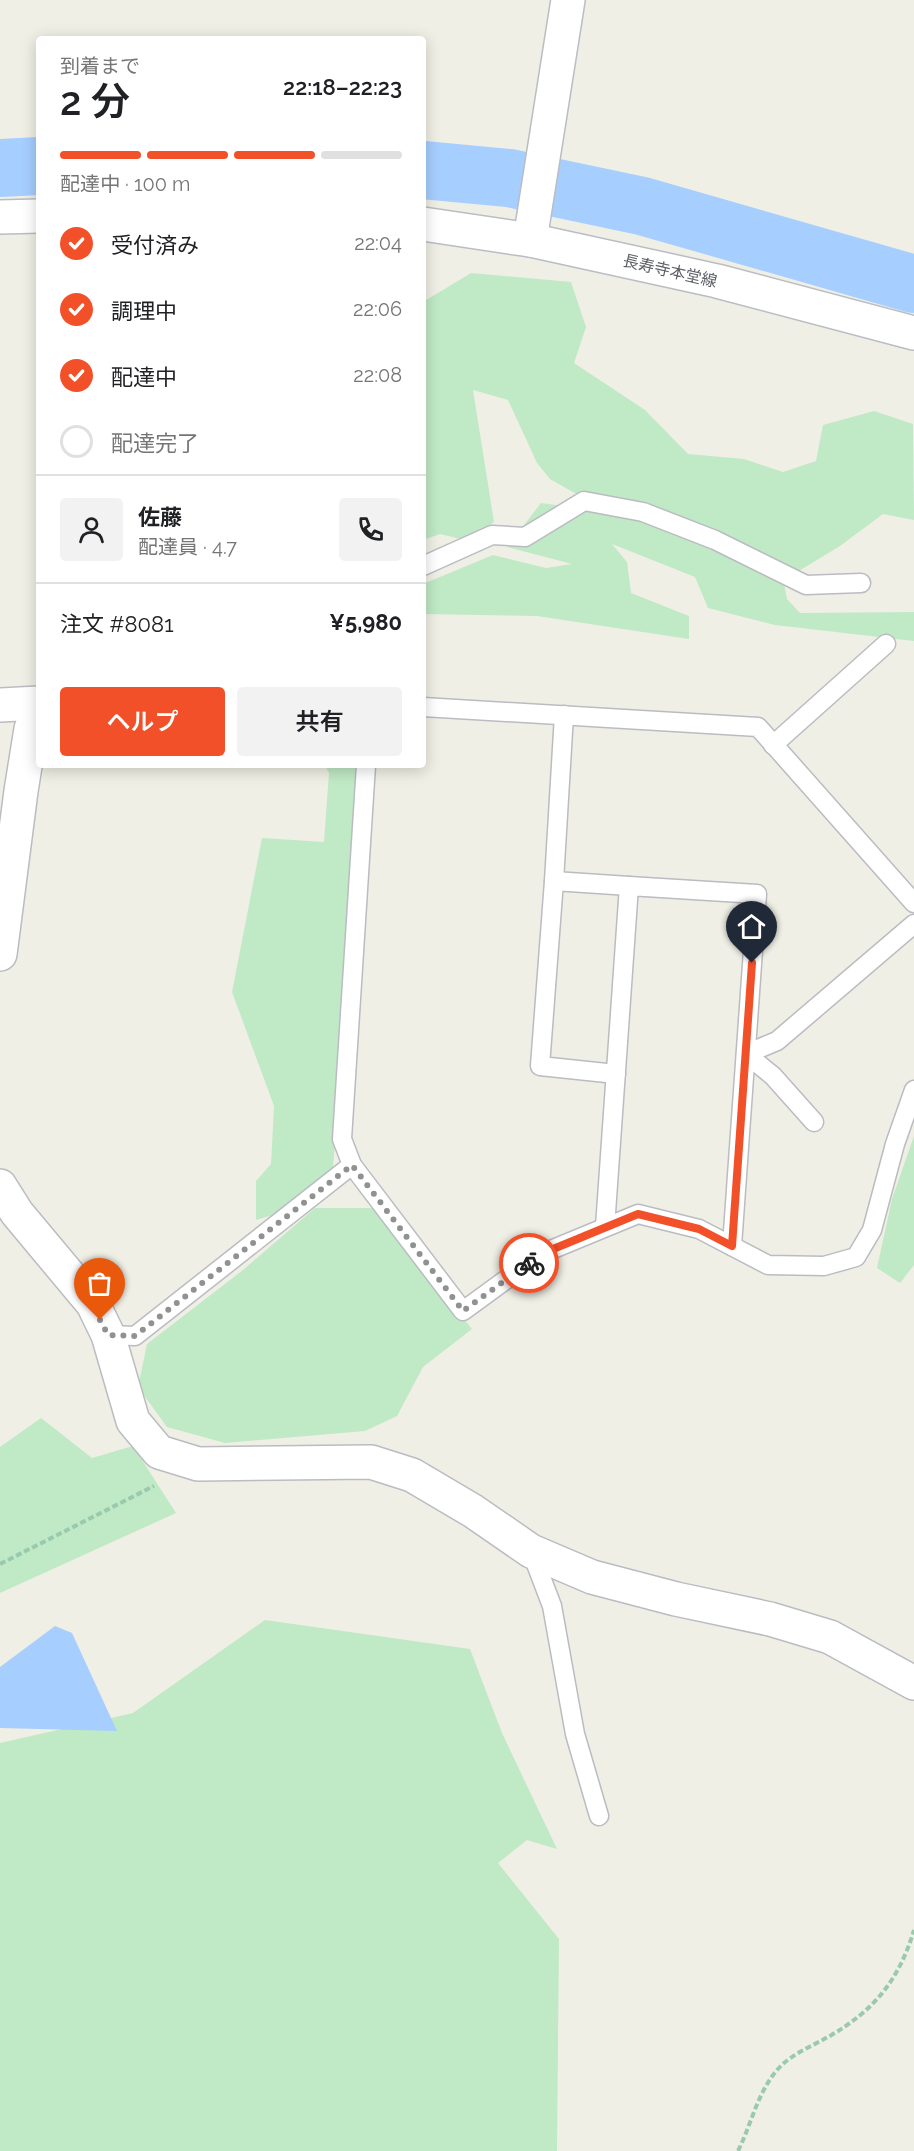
<!DOCTYPE html>
<html lang="ja">
<meta charset="utf-8">
<style>
body{margin:0;font-family:Raleway,"Noto Sans JP",sans-serif;background:#f2f2f2;color:#202124;height:100vh;display:flex;flex-direction:column;font-size:22px;white-space:nowrap}
*{box-sizing:border-box;margin:0}
p{font-size:20px;color:#757577}
.icon{flex:none;width:33px;height:33px;fill:none;stroke:currentColor;stroke-width:2;stroke-linecap:round;stroke-linejoin:round}
.map{position:relative;flex:1;overflow:hidden}
.drawer{position:absolute;left:36px;top:36px;width:390px;height:732px;display:flex;flex-direction:column;background:#fff;border-radius:6px;box-shadow:0 3px 15px #0003}
.drawer>*{flex:none}
.pin{position:absolute;display:grid;place-items:center;width:51px;height:51px;color:#fff;margin:-62px -26px;border-radius:50% 50% 50% 0;rotate:-45deg;box-shadow:0 0 6px #0007}
.pin .icon{rotate:45deg}
.courier{position:absolute;display:grid;place-items:center;width:60px;height:60px;margin:-30px;border:4px solid #f25029;border-radius:50%;background:#fff;color:#222;box-shadow:0 2px 8px #0007}
.headline em{font-style:normal;font-weight:600}
.headline div{display:flex;flex-direction:column-reverse}
.headline{display:flex;align-items:center;justify-content:space-between;height:102px;padding:0 24px}
h1{font-size:39px;font-weight:600;line-height:45px}
.bar{display:grid;grid-template-columns:repeat(4,1fr);gap:9px 6px;align-content:center;height:72px;padding:0 24px}
.bar i{height:8px;border-radius:4px;background:#e0e0e0}
.bar .current{background:#f25029}
.bar p{grid-column:span 4}
.line{display:flex;align-items:center;gap:15px;padding:0 24px;border-top:2px solid #e0e0e0}
.line div{flex:1}
.round{display:grid;place-items:center;flex:none;width:63px;height:63px;border-radius:6px;background:#f2f2f2}
ol{padding:0 24px;list-style:none}
li{display:flex;align-items:center;gap:18px;height:66px}
li p{margin-inline-start:auto}
li .icon{padding:6px;border-radius:50%;background:#f25029;color:#fff;stroke-width:4}
li:last-child{color:#757577}
li i{width:33px;height:33px;border:3px solid #e0e0e0;border-radius:50%}
.action{display:flex;gap:12px;margin-top:auto;padding:12px 24px}
.action a{flex:1;height:69px;border-radius:6px;background:#f25029;color:#fff;font-size:24px;font-weight:600;line-height:69px;text-align:center}
.action a+a{background:#f2f2f2;color:#202124}
.map>svg:first-child{display:block}
</style>
<div class="map">
<svg width="914" height="2151" viewBox="0 0 914 2151">
<rect width="100%" height="100%" fill="#f0efe5"/>
<g fill="#c0e9c5">
<polygon points="471,273 571,282 586,327 574,363 645,410 688,454 744,459 783,472 816,461 823,425 874,411 913,424 914,520 883,514 840,546 797,572 578,495 550,479 537,463 508,400 473,390 494,522 469,541 440,534 423,540 423,302"/>
<polygon points="541,503 654,518 782,573 787,599 800,613 914,612 914,641 775,625 708,608 695,577 612,544 627,562 631,593 689,616 689,639 537,616 423,614 423,584 493,555 546,568 572,564 507,547"/>
<polygon points="325,765 353,765 361,773 333,1169 283,1212 256,1220 256,1181 271,1164 274,1106 232,992 262,838 324,842 329,773"/>
<polygon points="914,1136 914,1265 900,1283 877,1268 892,1199"/>
<polygon points="315,1208 375,1208 472,1329 423,1367 397,1416 365,1431 225,1443 167,1427 138,1387 147,1344 243,1270"/>
<polygon points="41,1418 92,1458 133,1446 176,1513 0,1593 0,1447"/>
<polygon points="265,1620 470,1649 502,1733 557,1849 527,1840 498,1863 559,1939 557,2151 0,2151 0,1743 133,1713"/>
</g>
<polygon fill="#a6ceff" points="55,1626 72,1633 117,1731 0,1728 0,1667"/>
<g fill="none" stroke-linecap="round" stroke-linejoin="round">
<g stroke="#a6ceff" stroke-width="58">
<polyline points="0,168 39,166"/>
<polyline points="423,170 509,178 642,206 914,284"/>
</g>
<g stroke="#babcc1" stroke-width="21">
<g id="lane">
<polyline points="423,566 492,535 525,537 584,501 643,512 715,540 806,585 861,583"/>
<polyline points="423,707 758,727 914,903"/>
<polyline points="773,745 886,644"/>
<polyline points="366,765 342,1139 352,1165 463,1311 541,1254 638,1214 699,1229 768,1265 824,1266 856,1257 872,1230 895,1144 914,1090"/>
<polyline points="554,881 564,715"/>
<polyline points="616,1074 540,1066 554,881 629,886"/>
<polyline points="814,1122 773,1076 746,1054 777,1041 914,924"/>
<polyline points="605,1227 629,886 757,894 732,1246"/>
<polyline points="108,1335 135,1336 352,1165"/>
<polyline points="531,1551 552,1606 575,1734 599,1816"/>
</g>
</g>
<g stroke="#babcc1" stroke-width="36">
<g id="street">
<polyline points="0,705 39,703"/>
<polyline points="0,954 21,791 31,729 39,706"/>
<polyline points="0,1186 17,1213 93,1304 108,1335 133,1421 159,1452 198,1464 371,1462 412,1475 473,1511 531,1551 592,1577 676,1599 770,1619 830,1637 914,1683"/>
</g>
</g>
<g stroke="#babdc4" stroke-width="36">
<g id="secondary">
<polyline points="0,217 39,216"/>
<polyline points="423,224 530,240 717,281 914,333"/>
<polyline points="530,240 568,0"/>
</g>
</g>
<g stroke="#99caad" stroke-width="4" stroke-dasharray="6 3" stroke-linecap="butt">
<polyline points="0,1564 154,1486"/>
<path d="M738,2151C752,2123 757,2093 778,2069C790,2055 812,2046 828,2037C874,2011 899,1980 914,1930"/>
</g>
<use href="#lane" stroke="#fff" stroke-width="18"/>
<use href="#street" stroke="#fff" stroke-width="33"/>
<use href="#secondary" stroke="#fff" stroke-width="33"/>
</g>
<g fill="none" stroke-linecap="round" stroke-linejoin="round">
<polyline stroke="#909292" stroke-width="6" stroke-dasharray="0 10.8" points="100,1320 108,1335 135,1336 352,1165 463,1311 529,1263"/>
<polyline stroke="#f25029" stroke-width="8" points="529,1263 541,1254 638,1214 699,1229 732,1246 752,963"/>
</g>
<g text-anchor="middle" dominant-baseline="central" stroke-width="5" stroke-linejoin="round" paint-order="stroke">
<g font-size="16" fill="#5d6066" stroke="#fff">
<text transform="translate(670 271) rotate(13)">長寿寺本堂線</text>
</g>
</g>
</svg>
<div class="pin" style="left:100px;top:1320px;background:#ea580c"><svg class="icon" aria-label="bag" viewBox="0 0 24 24"><path d="M5 8h14l-1 12H6zM9 8a3 3 0 0 1 6 0"/></svg></div>
<div class="pin" style="left:752px;top:963px;background:#1f2937"><svg class="icon" aria-label="home" viewBox="0 0 24 24"><path d="M3 11l9-7 9 7M6 9v11h12V9"/></svg></div>
<div class="courier" style="left:529px;top:1263px"><svg class="icon" aria-label="bike" viewBox="0 0 24 24"><circle cx="6" cy="16" r="4"/><circle cx="18" cy="16" r="4"/><path d="M6 16l4-8h5l3 8M10 8l3 8H6M13 5h3"/></svg></div>
<section class="drawer">
<div class="headline"><div><h1>2 分</h1><p>到着まで</p></div><em>22:18–22:23</em></div>
<div class="bar"><i class="current"></i><i class="current"></i><i class="current"></i><i></i><p>配達中 · 100 m</p></div>
<ol>
<li><svg class="icon" aria-label="check" viewBox="0 0 24 24"><path d="M5 12l5 5 9-10"/></svg>受付済み<p>22:04</p></li>
<li><svg class="icon" aria-label="check" viewBox="0 0 24 24"><path d="M5 12l5 5 9-10"/></svg>調理中<p>22:06</p></li>
<li><svg class="icon" aria-label="check" viewBox="0 0 24 24"><path d="M5 12l5 5 9-10"/></svg>配達中<p>22:08</p></li>
<li><i></i>配達完了</li>
</ol>
<div class="line" style="height:108px"><a class="round"><svg class="icon" aria-label="person" viewBox="0 0 24 24"><circle cx="12" cy="8" r="4"/><path d="M4 21q1-7 8-7t8 7"/></svg></a><div><b>佐藤</b><p>配達員 · 4.7</p></div><a class="round"><svg class="icon" aria-label="phone" viewBox="0 0 24 24"><path d="M5 4h4l2 5-3 2q2 4 5 5l2-3 5 2v4C11 20 4 13 5 4z"/></svg></a></div>
<div class="line" style="height:78px"><div>注文 #8081</div><b>¥5,980</b></div>
<div class="action"><a>ヘルプ</a><a>共有</a></div>
</section>
</div>
